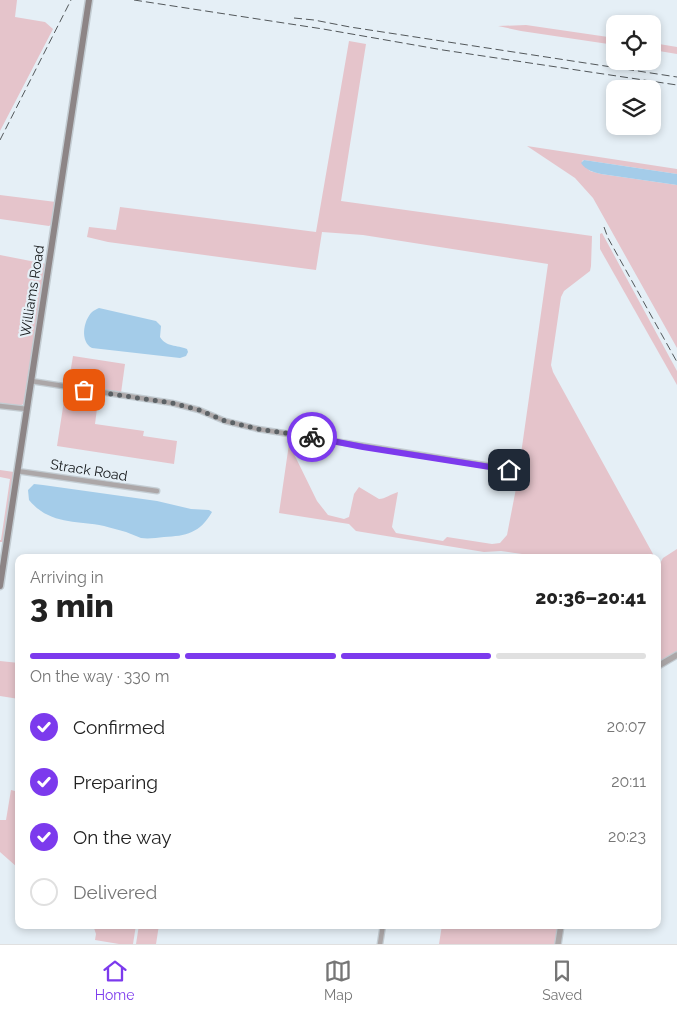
<!DOCTYPE html>
<meta charset="utf-8">
<style>
body{margin:0;font-family:Raleway,sans-serif;background:#f6f6f6;color:#222;height:100vh;display:flex;flex-direction:column;font-size:19px;white-space:nowrap}
*{box-sizing:border-box;margin:0}
p{font-size:16px;color:#767676}
.icon{flex:none;width:28px;height:28px;fill:none;stroke:currentColor;stroke-width:2;stroke-linecap:round;stroke-linejoin:round}
.map{position:relative;flex:1;overflow:hidden}
.sheet{position:absolute;left:15px;top:554px;width:646px;height:375px;display:flex;flex-direction:column;background:#fff;border-radius:10px;box-shadow:0 2px 8px #0003}
.sheet>*{flex:none}
.fabs{position:absolute;left:606px;top:15px;display:grid;gap:10px}
.fabs a{display:grid;place-items:center;width:55px;height:55px;border-radius:10px;background:#fff;box-shadow:0 2px 8px #0003;font-size:25px}
.pin{position:absolute;display:grid;place-items:center;width:42px;height:42px;color:#fff;margin:-21px;border-radius:10px;box-shadow:0 2px 8px #0006}
.courier{position:absolute;display:grid;place-items:center;width:50px;height:50px;margin:-25px;border:4px solid #7c3aed;border-radius:50%;background:#fff;color:#222;box-shadow:0 1px 6px #0007}
.summary em{font-style:normal;font-weight:800}
.summary div{display:flex;flex-direction:column-reverse}
.summary{display:flex;align-items:center;justify-content:space-between;height:85px;padding:0 15px}
h1{font-size:32px;font-weight:800;line-height:38px}
.bar{display:grid;grid-template-columns:repeat(4,1fr);gap:8px 5px;align-content:center;height:60px;padding:0 15px}
.bar i{height:6px;border-radius:4px;background:#e0e0e0}
.bar .on{background:#7c3aed}
.bar p{grid-column:span 4}
ol{padding:0 15px;list-style:none}
li{display:flex;align-items:center;gap:15px;height:55px}
li p{margin-inline-start:auto}
li .icon{padding:5px;border-radius:50%;background:#7c3aed;color:#fff;stroke-width:4}
li:last-child{color:#767676}
li i{width:28px;height:28px;border:2px solid #e0e0e0;border-radius:50%}
.tab-bar{display:flex;justify-content:space-around;align-items:center;height:70px;border-top:1px solid #e0e0e0;background:#fff;font-size:14px;color:#767676}
.tab-bar a{display:grid;justify-items:center;gap:2px}
.tab-bar .on{color:#7c3aed}
.map>svg:first-child{display:block}
</style>
<div class="map">
<svg width="677" height="944" viewBox="0 0 677 944">
<rect width="100%" height="100%" fill="#e5eff6"/>
<g fill="#e5c4cb">
<polygon points="0,0 17,0 15,17 45,22 53,29 0,131"/>
<polygon points="526,25 615,38 615,45 521,31 498,26"/>
<path d="M349,41L366,44L341,201L592,236L591,266L590,271L564,291L561,297L551,365L553,372L653,554V557L550,558L501,551L484,552L356,531L349,524L279,513L290,437L296,438L294,454L317,501L328,515L344,519L349,517L354,494L359,487L379,499C385,499 391,494 398,492L392,527L396,533L443,541L447,537L492,544L500,543L507,535L519,473V468L548,264L363,235L322,232L316,270L108,242L87,237L89,227L116,230L120,207L316,232Z"/>
<polygon points="653,43 677,47 677,54 653,50"/>
<polygon points="527,146 677,169 677,174 584,160 582,161 590,171 601,174 677,185 677,348 593,198 575,178"/>
<polygon points="0,195 56,202 52,224 49,226 0,219"/>
<polygon points="602,233 677,371 677,385 600,249 600,234"/>
<path d="M0,255L46,264L26,401C21,410 8,404 0,403Z"/>
<polygon points="73,356 125,364 121,393 68,386"/>
<polygon points="66,388 99,393 95,424 144,431 143,436 177,441 174,464 57,446"/>
<polygon points="0,470 14,472 4,542 0,542 0,540 1,540 10,479 0,477"/>
<polygon points="677,549 677,652 658,662 658,567 663,558"/>
<polygon points="0,661 19,663 19,699 0,696"/>
<polygon points="11,790 19,792 19,882 15,882 17,867 0,852 0,820 6,820"/>
<polygon points="93,925 136,925 133,944 119,944 95,940 96,934"/>
<polygon points="139,925 159,925 156,944 136,944"/>
<polygon points="442,925 558,925 555,944 439,944"/>
</g>
<g fill="#a4cce9">
<path d="M584,160L677,174V185L601,174C593,172 586,170 581,163Z"/>
<path d="M99,308L156,321L161,326L160,337C166,347 177,345 187,349L188,352L186,356L180,358L92,348C80,342 83,321 92,312C94,310 97,309 99,308Z"/>
<path d="M34,484L43,485L157,501L191,509L209,510L212,512C200,533 186,536 164,537C156,538 148,539 141,538C136,536 131,534 126,532C119,530 111,528 104,526C75,520 50,525 29,500L28,490Z"/>
</g>
<g fill="none" stroke-linecap="round" stroke-linejoin="round">
<g stroke="#c3ccd2" stroke-width="7">
<g id="minor">
<polyline points="31,381 172,403 199,410 225,421 258,429 509,469"/>
<polyline points="0,406 27,409"/>
<polyline points="17,471 157,491"/>
<polyline points="380,944 383,925"/>
</g>
</g>
<g stroke="#c3ccd2" stroke-width="8">
<g id="tertiary">
<polyline points="658,666 677,655"/>
<polyline points="558,944 561,925"/>
</g>
</g>
<g stroke="#c3ccd2" stroke-width="9">
<polyline id="secondary" points="0,586 89,0"/>
</g>
<use href="#minor" stroke="#aca7a8" stroke-width="4.5"/>
<use href="#tertiary" stroke="#aca7a8" stroke-width="5.5"/>
<use href="#secondary" stroke="#8d8586" stroke-width="6"/>
<g stroke="#52575a" stroke-width="1" stroke-dasharray="8 4" stroke-linecap="butt">
<polyline points="134,0 323,29 443,50 677,85"/>
<polyline points="294,18 314,20 350,27 677,77"/>
<polyline points="0,140 71,0"/>
<polyline points="604,227 608,238 677,362"/>
</g>
</g>
<g fill="none" stroke-linecap="round" stroke-linejoin="round">
<polyline stroke="#5c6266" stroke-width="5" stroke-dasharray="0 9" points="84,390 172,403 199,410 225,421 258,429 312,437"/>
<polyline stroke="#7c3aed" stroke-width="6" points="312,437 363,447 509,470"/>
</g>
<g text-anchor="middle" dominant-baseline="central" stroke-width="4.5" stroke-linejoin="round" paint-order="stroke">
<g font-size="14" fill="#131618" stroke="#e5eff6">
<text transform="translate(32 291) rotate(-81)">Williams Road</text>
<text transform="translate(89 470) rotate(9)">Strack Road</text>
</g>
</g>
</svg>
<div class="fabs">
<a><svg class="icon" aria-label="locate" viewBox="0 0 24 24"><circle cx="12" cy="12" r="6"/><path d="M12 2v4M12 18v4M2 12h4M18 12h4"/></svg></a>
<a><svg class="icon" aria-label="layers" viewBox="0 0 24 24"><path d="M12 4l9 5-9 5-9-5zM3 14l9 5 9-5"/></svg></a>
</div>
<div class="pin" style="left:84px;top:390px;background:#ea580c"><svg class="icon" aria-label="bag" viewBox="0 0 24 24"><path d="M5 8h14l-1 12H6zM9 8a3 3 0 0 1 6 0"/></svg></div>
<div class="pin" style="left:509px;top:470px;background:#1f2937"><svg class="icon" aria-label="home" viewBox="0 0 24 24"><path d="M3 11l9-7 9 7M6 9v11h12V9"/></svg></div>
<div class="courier" style="left:312px;top:437px"><svg class="icon" aria-label="bike" viewBox="0 0 24 24"><circle cx="6" cy="16" r="4"/><circle cx="18" cy="16" r="4"/><path d="M6 16l4-8h5l3 8M10 8l3 8H6M13 5h3"/></svg></div>
<section class="sheet">
<div class="summary"><div><h1>3 min</h1><p>Arriving in</p></div><em>20:36–20:41</em></div>
<div class="bar"><i class="on"></i><i class="on"></i><i class="on"></i><i></i><p>On the way · 330 m</p></div>
<ol>
<li><svg class="icon" aria-label="check" viewBox="0 0 24 24"><path d="M5 12l5 5 9-10"/></svg>Confirmed<p>20:07</p></li>
<li><svg class="icon" aria-label="check" viewBox="0 0 24 24"><path d="M5 12l5 5 9-10"/></svg>Preparing<p>20:11</p></li>
<li><svg class="icon" aria-label="check" viewBox="0 0 24 24"><path d="M5 12l5 5 9-10"/></svg>On the way<p>20:23</p></li>
<li><i></i>Delivered</li>
</ol>
</section>
</div>
<nav class="tab-bar">
<a class="on"><svg class="icon" aria-label="home" viewBox="0 0 24 24"><path d="M3 11l9-7 9 7M6 9v11h12V9"/></svg>Home</a>
<a><svg class="icon" aria-label="map" viewBox="0 0 24 24"><path d="M3 6l6-2 6 2 6-2v14l-6 2-6-2-6 2zM9 4v14M15 6v14"/></svg>Map</a>
<a><svg class="icon" aria-label="saved" viewBox="0 0 24 24"><path d="M7 4h10v16l-5-4-5 4z"/></svg>Saved</a>
</nav>
